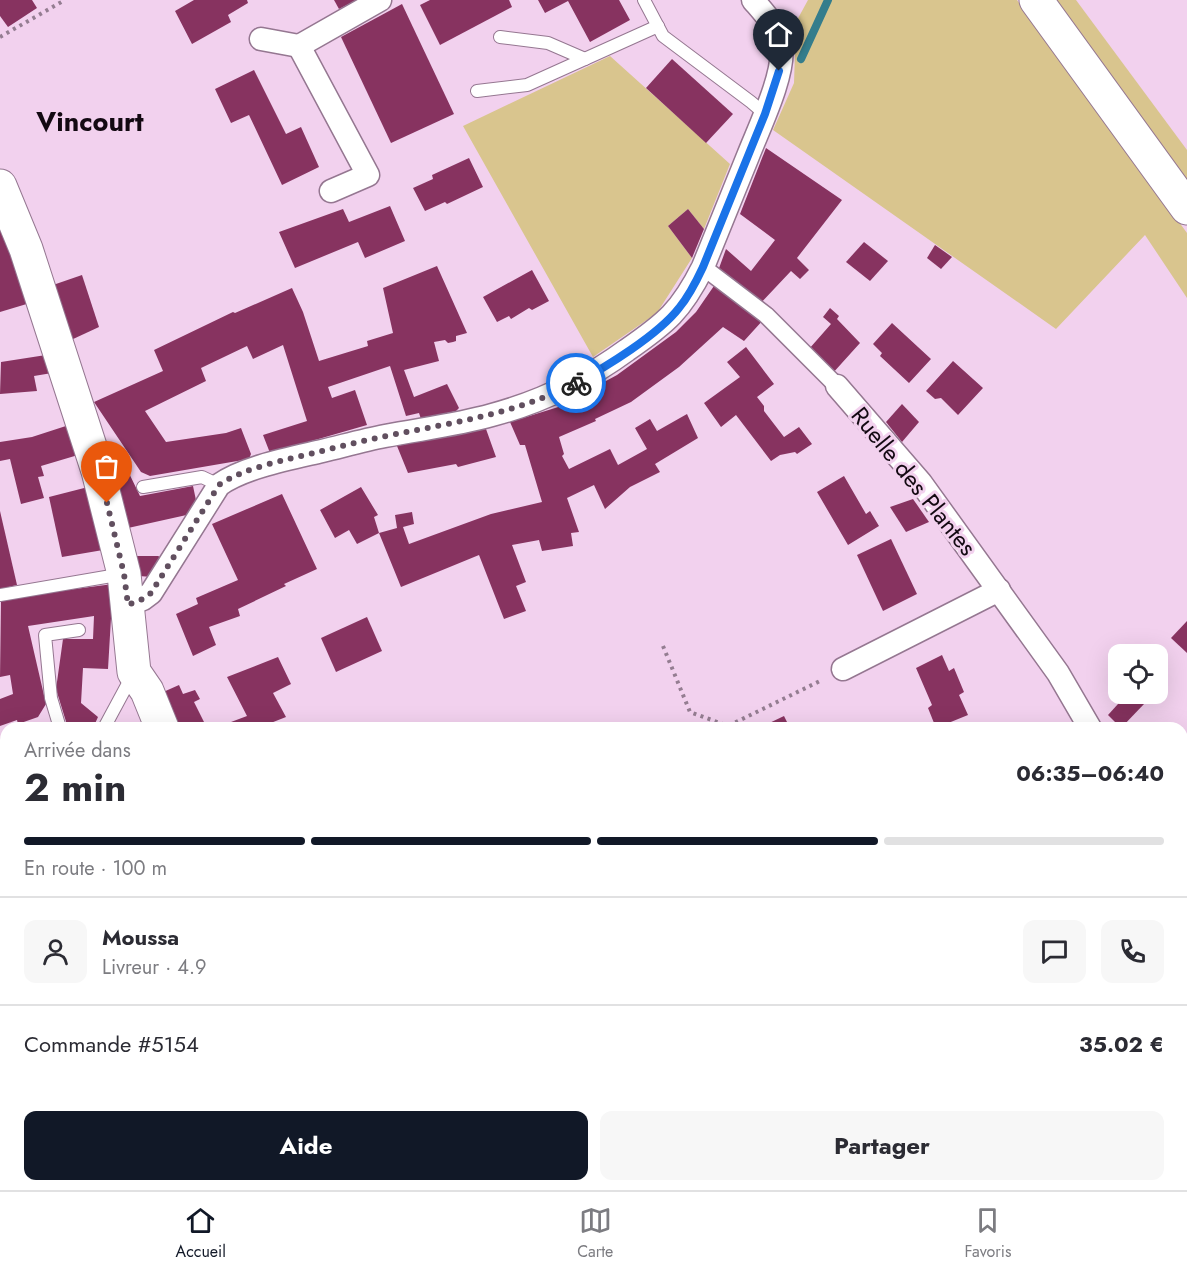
<!DOCTYPE html>
<html lang="fr">
<meta charset="utf-8">
<style>
body{margin:0;font-family:Jost,sans-serif;background:#f7f7f7;color:#2b2b33;height:100vh;display:flex;flex-direction:column;font-size:22px;white-space:nowrap}
*{box-sizing:border-box;margin:0}
p{font-size:20px;color:#7c7c81}
.icon{flex:none;width:33px;height:33px;fill:none;stroke:currentColor;stroke-width:2;stroke-linecap:round;stroke-linejoin:round}
.map{position:relative;flex:1;overflow:hidden}
.panel{position:absolute;left:0px;top:722px;width:1188px;height:470px;display:flex;flex-direction:column;background:#fff;border-radius:18px 18px 0 0;box-shadow:0 6px 24px #0002}
.panel>*{flex:none}
.tools{position:absolute;left:1108px;top:644px;display:grid;gap:12px}
.tools a{display:grid;place-items:center;width:60px;height:60px;border-radius:12px;background:#fff;box-shadow:0 6px 24px #0002;font-size:30px}
.pin{position:absolute;display:grid;place-items:center;width:51px;height:51px;color:#fff;margin:-62px -26px;border-radius:50% 50% 50% 0;rotate:-45deg;box-shadow:0 0 6px #0007}
.pin .icon{rotate:45deg}
.courier{position:absolute;display:grid;place-items:center;width:60px;height:60px;margin:-30px;border:4px solid #1a73e8;border-radius:50%;background:#fff;color:#222;box-shadow:0 2px 8px #0007}
.overview em{font-style:normal;font-weight:700}
.overview div{display:flex;flex-direction:column-reverse}
.overview{display:flex;align-items:center;justify-content:space-between;height:102px;padding:0 24px}
h1{font-size:39px;font-weight:700;line-height:45px}
.bar{display:grid;grid-template-columns:repeat(4,1fr);gap:9px 6px;align-content:center;height:72px;padding:0 24px}
.bar i{height:8px;border-radius:4px;background:#e1e1e2}
.bar .selected{background:#111827}
.bar p{grid-column:span 4}
.line{display:flex;align-items:center;gap:15px;padding:0 24px;border-top:2px solid #e1e1e2}
.line div{flex:1}
.round{display:grid;place-items:center;flex:none;width:63px;height:63px;border-radius:12px;background:#f7f7f7}
.primary-button{display:flex;gap:12px;margin-top:auto;padding:12px 24px}
.primary-button a{flex:1;height:69px;border-radius:12px;background:#111827;color:#fff;font-size:24px;font-weight:700;line-height:69px;text-align:center}
.primary-button a+a{background:#f7f7f7;color:#2b2b33}
.tabs{display:flex;justify-content:space-around;align-items:center;height:84px;border-top:2px solid #e1e1e2;background:#fff;font-size:16px;color:#7c7c81}
.tabs a{display:grid;justify-items:center;gap:3px}
.tabs .selected{color:#111827}
.map>svg:first-child{display:block}
</style>
<div class="map">
<svg width="1187" height="1190" viewBox="0 0 1187 1190">
<rect width="100%" height="100%" fill="#f2d1ee"/>
<g fill="#d9c58e">
<polygon points="808,0 1017,0 1187,233 1187,298 1145,235 1056,329 773,130 794,83 796,22"/>
<polygon points="1053,0 1076,0 1187,150 1187,184"/>
<polygon points="610,56 730,164 704,229 688,209 668,226 692,258 657,313 593,357 463,126"/>
<polygon points="0,747 6,766 6,1185 168,1185 159,1190 0,1190"/>
</g>
<g fill="none" stroke-linecap="round" stroke-linejoin="round">
<polyline stroke="#357d8c" stroke-width="8" points="801,59 828,0"/>
</g>
<g fill="#873360">
<polygon points="0,0 32,0 37,8 8,27 0,16"/>
<polygon points="194,0 247,0 248,3 228,15 231,22 192,44 175,11"/>
<polygon points="334,0 357,0 339,9"/>
<polygon points="430,0 509,0 512,7 440,45 420,5"/>
<polygon points="538,0 619,0 630,20 590,42 568,1 545,13"/>
<polygon points="402,4 454,114 391,143 341,37"/>
<polygon points="672,59 733,114 706,143 646,88"/>
<polygon points="254,70 286,134 301,127 319,167 282,185 249,115 231,123 215,89"/>
<polygon points="766,148 842,200 797,258 809,270 800,279 791,271 759,305 718,271 726,249 751,271 775,240 740,214"/>
<polygon points="469,158 483,187 447,204 445,202 425,211 413,188 433,179 432,175"/>
<polygon points="390,206 405,241 365,258 358,242 295,268 279,232 343,209 349,222"/>
<polygon points="688,209 704,229 692,258 668,226"/>
<polygon points="0,218 30,303 0,312"/>
<polygon points="864,242 888,261 870,281 846,262"/>
<polygon points="935,245 952,257 941,269 927,258"/>
<polygon points="437,266 467,333 456,336 456,341 453,342 448,343 445,340 434,342 439,361 404,370 414,397 447,384 459,408 456,411 421,419 419,413 406,416 390,366 328,387 332,398 355,390 367,425 270,453 263,435 307,421 283,345 253,359 247,346 201,368 206,381 145,411 166,442 226,433 241,428 251,454 249,459 150,476 141,472 94,402 163,371 154,350 233,312 235,313 292,288 303,312 319,361 368,346 367,341 393,333 383,288"/>
<polygon points="532,270 549,301 532,310 529,308 511,319 509,316 497,322 483,297"/>
<polygon points="82,275 99,327 71,340 53,285"/>
<polygon points="716,283 764,319 744,341 723,327 679,367 631,402 595,419 596,421 559,437 564,454 562,456 569,469 610,449 618,465 647,449 635,428 650,419 657,431 687,414 698,438 655,464 660,472 630,487 605,509 594,485 567,498 579,532 571,533 573,546 542,551 539,540 512,545 526,582 516,586 526,611 504,619 479,555 401,587 379,533 397,528 395,515 412,512 414,524 403,527 409,544 491,514 542,502 525,445 520,445 510,422 584,399 582,394 617,375 676,332 696,312"/>
<polygon points="830,308 839,316 837,319 860,343 832,374 809,349 831,324 823,317"/>
<polygon points="892,323 931,359 909,383 880,356 882,353 873,344"/>
<polygon points="746,347 774,384 757,397 764,406 764,411 784,437 799,427 812,444 797,454 795,452 780,455 771,461 736,415 721,427 704,403 740,377 727,362"/>
<polygon points="46,355 52,373 34,376 37,391 0,394 1,362"/>
<polygon points="953,361 983,388 958,415 941,398 935,399 926,391"/>
<polygon points="902,404 919,422 902,442 886,422"/>
<polygon points="69,425 78,455 41,466 44,476 38,477 44,498 21,504 10,459 0,461 0,442 32,437"/>
<polygon points="486,429 496,457 458,467 456,464 408,473 397,446 445,435"/>
<polygon points="126,467 140,496 193,486 197,505 191,514 128,528 114,471"/>
<polygon points="844,476 866,514 870,511 879,526 848,545 817,492"/>
<polygon points="92,486 103,550 62,557 49,497"/>
<polygon points="361,487 378,515 374,517 379,533 357,544 349,530 335,538 320,510"/>
<polygon points="282,494 317,569 284,584 286,586 238,609 240,616 209,627 216,645 193,656 176,614 198,604 196,598 238,580 212,524"/>
<polygon points="913,499 929,522 906,532 890,507"/>
<polygon points="0,511 17,585 0,589"/>
<polygon points="891,539 917,594 883,611 857,555"/>
<polygon points="134,556 158,556 164,559 152,577 139,576"/>
<polygon points="113,584 108,669 83,668 81,703 98,717 93,728 68,728 56,689 63,639 93,639 94,616 28,626 46,704 38,717 18,724 17,720 0,726 0,699 13,694 10,675 0,677 1,601 21,596"/>
<polygon points="367,617 382,651 336,672 321,638"/>
<polygon points="1187,621 1187,653 1171,638"/>
<polygon points="942,655 949,671 954,668 964,692 959,695 968,715 936,728 928,708 932,705 916,668"/>
<polygon points="278,657 291,684 273,693 286,717 258,728 215,728 247,716 227,677"/>
<polygon points="179,685 183,694 195,690 200,699 194,702 207,728 179,728 161,693"/>
<polygon points="1128,693 1134,693 1145,703 1121,728 1108,715"/>
<polygon points="784,716 790,728 759,728"/>
<polygon points="1182,747 1187,754 1187,803 1182,806"/>
<polygon points="1187,955 1187,1043 1182,1037 1182,958"/>
<polygon points="1182,1134 1187,1146 1187,1190 940,1190 938,1187 942,1185 1182,1185"/>
<polygon points="316,1185 340,1185 331,1190 319,1190"/>
<polygon points="369,1185 381,1185 383,1190 358,1190"/>
<polygon points="569,1185 575,1185 577,1190 559,1190"/>
<polygon points="781,1185 837,1185 843,1190 777,1190"/>
</g>
<g fill="none" stroke-linecap="round" stroke-linejoin="round">
<g stroke="#957791" stroke-width="14">
<g id="service">
<polyline points="644,0 663,36 751,102 765,114"/>
<polyline points="500,37 548,43 585,59"/>
<polyline points="477,91 527,85 658,26"/>
<polyline points="143,487 202,477 219,485"/>
<polyline points="0,595 123,574"/>
<polyline points="60,728 51,698 45,635 79,630"/>
<polyline points="104,728 132,676"/>
<polyline points="1182,1099 1187,1107"/>
<polyline points="926,1185 929,1190"/>
<polyline points="508,1190 519,1185"/>
<polyline points="679,1190 690,1185"/>
</g>
</g>
<g stroke="#957791" stroke-width="19">
<polyline id="pedestrian" points="703,267 766,315 837,386"/>
</g>
<g stroke="#957791" stroke-width="25">
<g id="minor">
<polyline points="261,39 299,46"/>
<polyline points="331,191 368,175 299,46 380,0"/>
<polyline points="837,386 921,483 1058,673 1090,728"/>
<path d="M128,605L143,599L151,593L219,485C244,467 292,458 322,451C343,446 364,440 385,436C421,429 457,425 492,415C541,402 586,380 627,350C666,323 681,311 703,267C718,230 733,193 748,156C758,130 786,73 781,46C778,27 765,14 753,0"/>
<polyline points="843,669 999,590"/>
<polyline points="1182,882 1187,890"/>
</g>
</g>
<g stroke="#957791" stroke-width="35">
<g id="secondary">
<polyline points="1036,0 1187,208"/>
<polyline points="0,186 26,249 98,471 124,574 134,672 147,691 162,728"/>
<polyline points="425,1185 428,1190"/>
</g>
</g>
<g stroke="#947d91" stroke-width="4" stroke-dasharray="3 4.5" stroke-linecap="butt">
<polyline points="0,37 65,0"/>
<polyline points="663,646 690,712 728,726 822,680"/>
<polyline points="0,887 6,882"/>
<polyline points="0,1133 6,1144"/>
<polyline points="28,1185 31,1190"/>
<polyline points="846,1185 852,1190"/>
<polyline points="863,1190 867,1185"/>
</g>
<use href="#service" stroke="#fff" stroke-width="12"/>
<use href="#pedestrian" stroke="#fff" stroke-width="16"/>
<use href="#minor" stroke="#fff" stroke-width="22"/>
<use href="#secondary" stroke="#fff" stroke-width="33"/>
</g>
<g fill="none" stroke-linecap="round" stroke-linejoin="round">
<path stroke="#614f5f" stroke-width="6" stroke-dasharray="0 10.8" d="M107,503L124,574L128,605L143,599L151,593L219,485C243,468 285,460 314,453C338,447 362,441 386,436C455,422 512,415 576,383"/>
<path stroke="#1a73e8" stroke-width="8" d="M576,383C606,367 658,335 679,308C689,296 696,282 703,267L765,114L779,71"/>
</g>
<g text-anchor="middle" dominant-baseline="central" stroke-width="6" stroke-linejoin="round" paint-order="stroke">
<g font-size="24" fill="#130912" stroke="#f2d1ee">
<text transform="translate(914 481) rotate(51)">Ruelle des Plantes</text>
</g>
<g font-size="27" font-weight="bold" fill="#130912" stroke="#f2d1ee">
<text x="90" y="121">Vincourt</text>
</g>
</g>
</svg>
<div class="tools">
<a><svg class="icon" aria-label="locate" viewBox="0 0 24 24"><circle cx="12" cy="12" r="6"/><path d="M12 2v4M12 18v4M2 12h4M18 12h4"/></svg></a>
</div>
<div class="pin" style="left:107px;top:503px;background:#ea580c"><svg class="icon" aria-label="bag" viewBox="0 0 24 24"><path d="M5 8h14l-1 12H6zM9 8a3 3 0 0 1 6 0"/></svg></div>
<div class="pin" style="left:779px;top:71px;background:#1f2937"><svg class="icon" aria-label="home" viewBox="0 0 24 24"><path d="M3 11l9-7 9 7M6 9v11h12V9"/></svg></div>
<div class="courier" style="left:576px;top:383px"><svg class="icon" aria-label="bike" viewBox="0 0 24 24"><circle cx="6" cy="16" r="4"/><circle cx="18" cy="16" r="4"/><path d="M6 16l4-8h5l3 8M10 8l3 8H6M13 5h3"/></svg></div>
<section class="panel">
<div class="overview"><div><h1>2 min</h1><p>Arrivée dans</p></div><em>06:35–06:40</em></div>
<div class="bar"><i class="selected"></i><i class="selected"></i><i class="selected"></i><i></i><p>En route · 100 m</p></div>
<div class="line" style="height:108px"><a class="round"><svg class="icon" aria-label="person" viewBox="0 0 24 24"><circle cx="12" cy="8" r="4"/><path d="M4 21q1-7 8-7t8 7"/></svg></a><div><b>Moussa</b><p>Livreur · 4.9</p></div><a class="round"><svg class="icon" aria-label="chat" viewBox="0 0 24 24"><path d="M4 5h16v11H9l-5 4z"/></svg></a><a class="round"><svg class="icon" aria-label="phone" viewBox="0 0 24 24"><path d="M5 4h4l2 5-3 2q2 4 5 5l2-3 5 2v4C11 20 4 13 5 4z"/></svg></a></div>
<div class="line" style="height:78px"><div>Commande #5154</div><b>35.02 €</b></div>
<div class="primary-button"><a>Aide</a><a>Partager</a></div>
</section>
</div>
<nav class="tabs">
<a class="selected"><svg class="icon" aria-label="home" viewBox="0 0 24 24"><path d="M3 11l9-7 9 7M6 9v11h12V9"/></svg>Accueil</a>
<a><svg class="icon" aria-label="map" viewBox="0 0 24 24"><path d="M3 6l6-2 6 2 6-2v14l-6 2-6-2-6 2zM9 4v14M15 6v14"/></svg>Carte</a>
<a><svg class="icon" aria-label="saved" viewBox="0 0 24 24"><path d="M7 4h10v16l-5-4-5 4z"/></svg>Favoris</a>
</nav>
